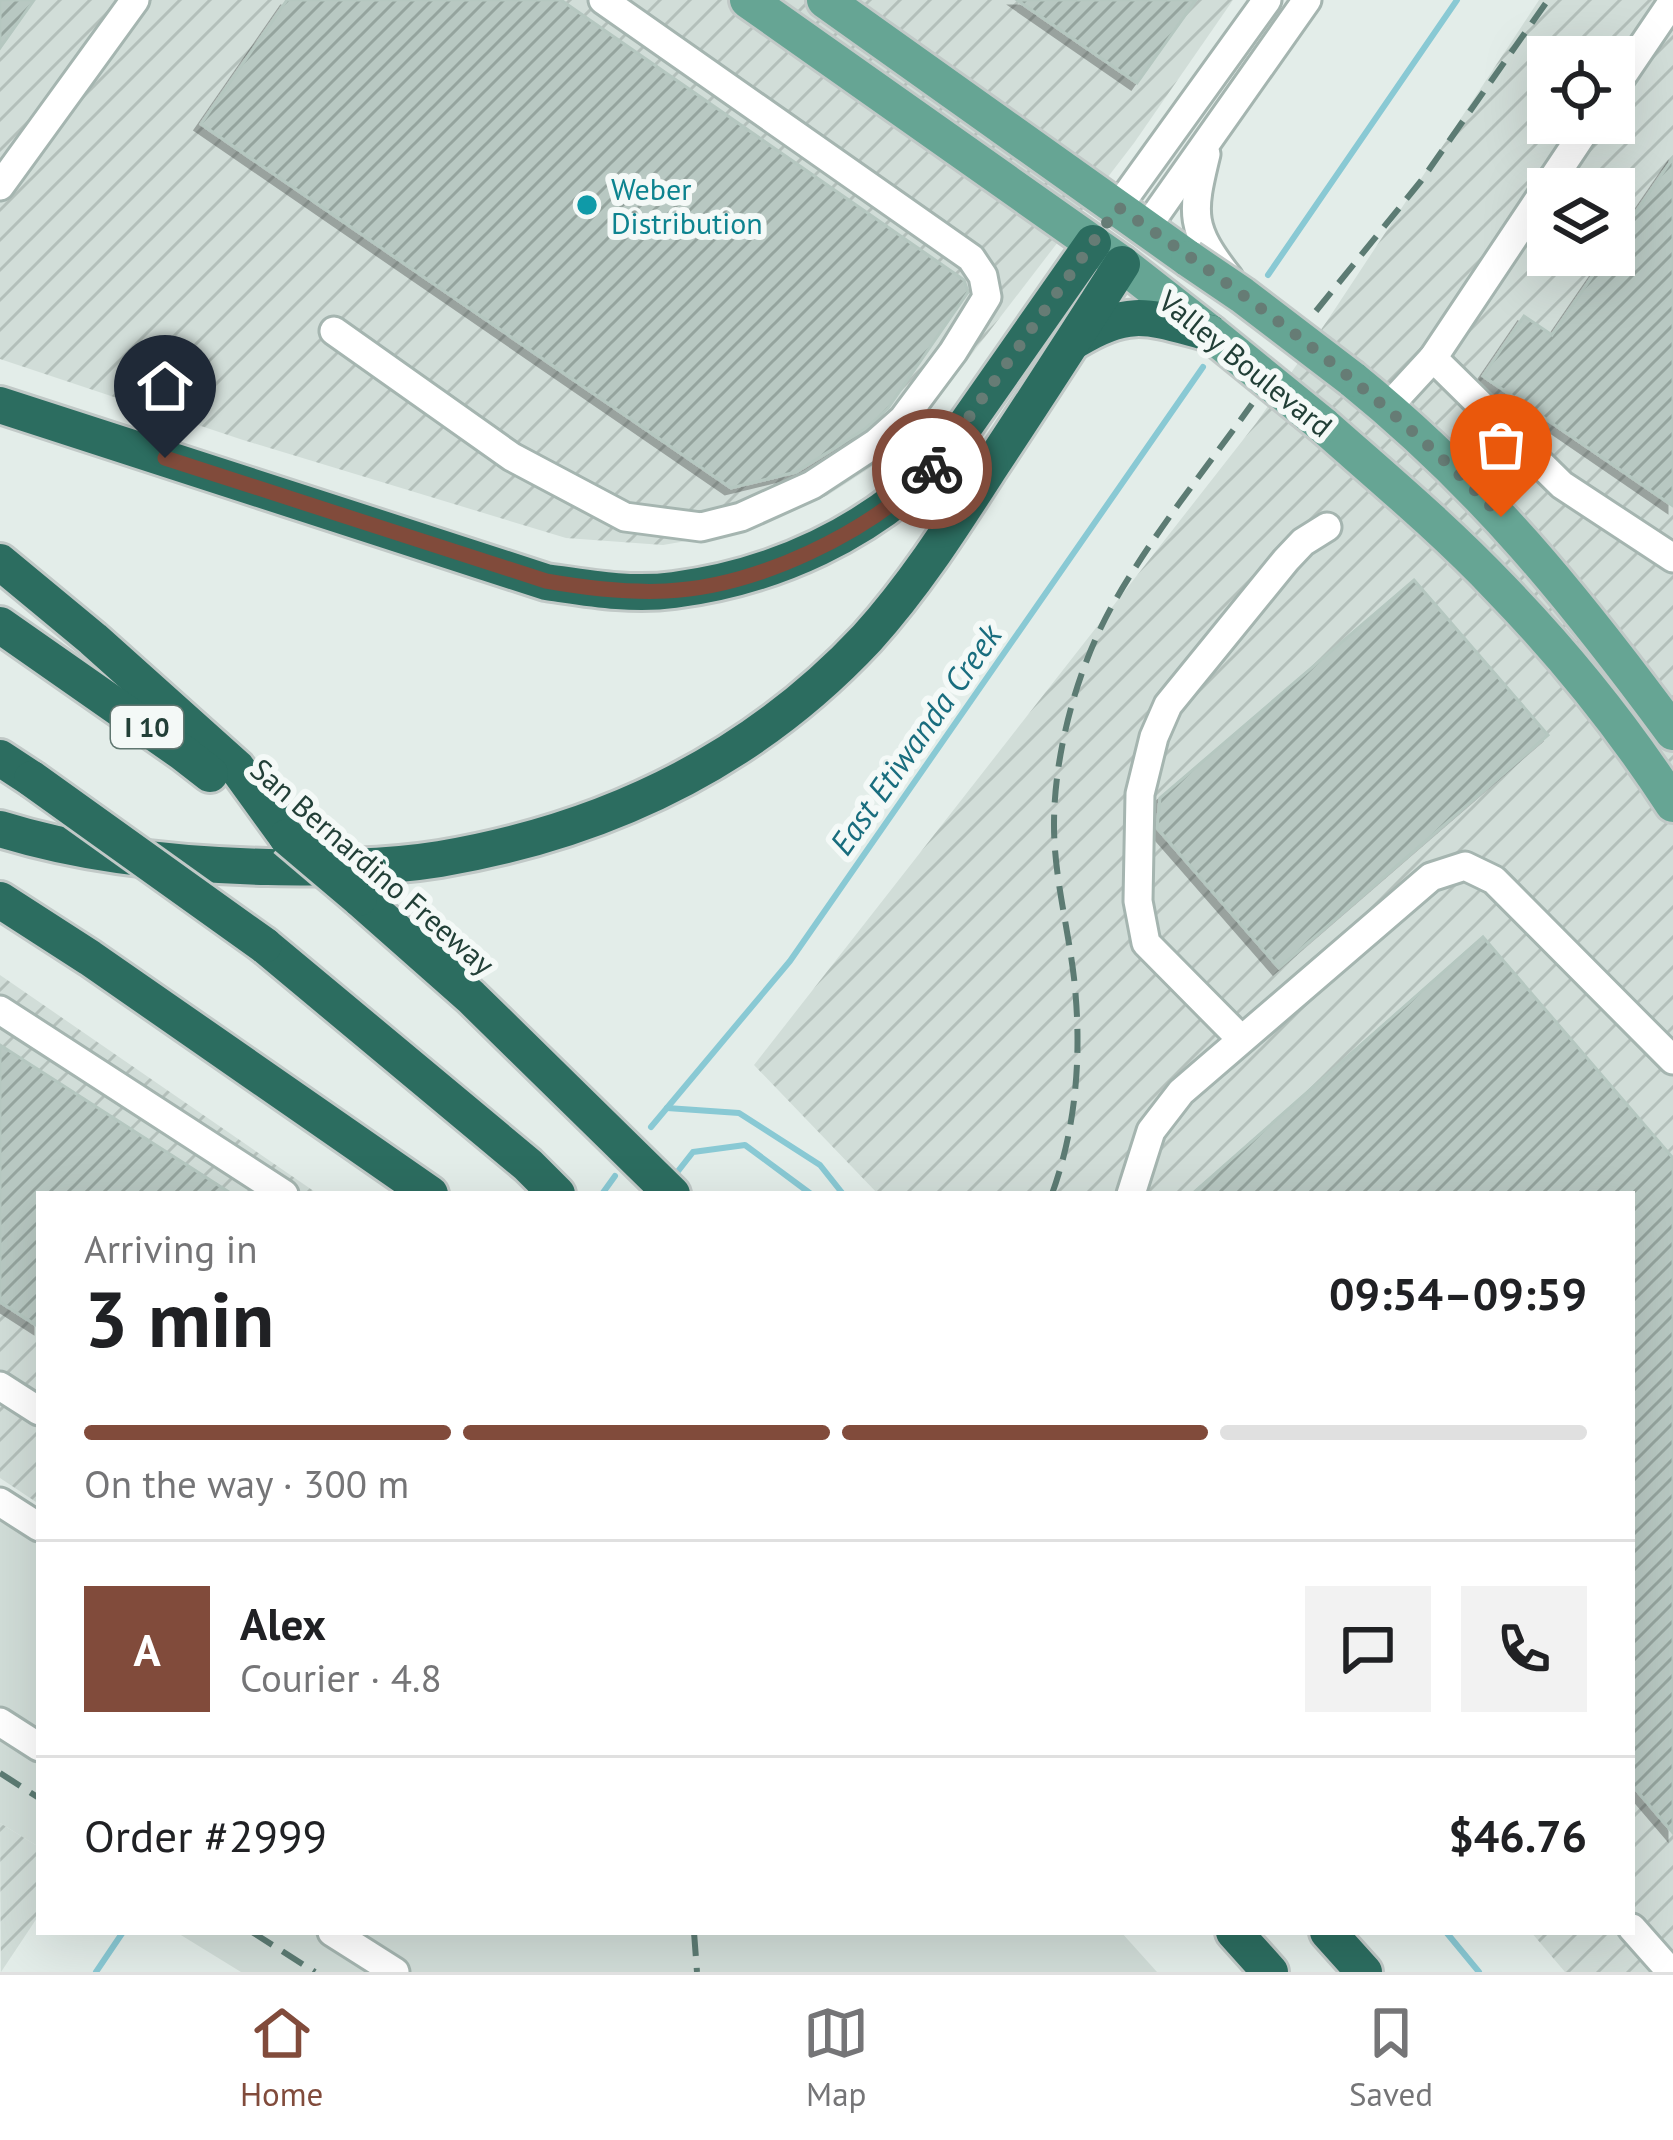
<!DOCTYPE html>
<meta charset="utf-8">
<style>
body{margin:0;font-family:"PT Sans",sans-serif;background:#f2f2f2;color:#202124;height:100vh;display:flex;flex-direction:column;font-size:45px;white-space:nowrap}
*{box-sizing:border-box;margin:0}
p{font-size:39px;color:#757577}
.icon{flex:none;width:66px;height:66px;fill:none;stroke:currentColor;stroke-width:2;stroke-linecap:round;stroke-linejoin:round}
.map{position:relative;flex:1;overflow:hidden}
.panel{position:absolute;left:36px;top:1191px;width:1599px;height:744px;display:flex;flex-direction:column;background:#fff;border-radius:0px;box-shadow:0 12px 48px #0002}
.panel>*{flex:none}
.fabs{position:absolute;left:1527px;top:36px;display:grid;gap:24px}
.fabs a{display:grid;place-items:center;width:108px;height:108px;border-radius:0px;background:#fff;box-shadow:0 12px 48px #0002;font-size:60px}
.pin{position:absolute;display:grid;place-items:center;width:102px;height:102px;color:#fff;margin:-123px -51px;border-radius:50% 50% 50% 0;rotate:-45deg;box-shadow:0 0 12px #0007}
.pin .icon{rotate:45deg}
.courier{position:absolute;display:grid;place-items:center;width:120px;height:120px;margin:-60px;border:9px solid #814b3b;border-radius:50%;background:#fff;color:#222;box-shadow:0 3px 15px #0007}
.summary em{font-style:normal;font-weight:700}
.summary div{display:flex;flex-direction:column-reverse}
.summary{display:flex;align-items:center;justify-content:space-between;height:204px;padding:0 48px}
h1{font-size:78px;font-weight:700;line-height:90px}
.bar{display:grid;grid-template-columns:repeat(4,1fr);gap:18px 12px;align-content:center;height:144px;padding:0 48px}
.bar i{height:15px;border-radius:9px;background:#e0e0e0}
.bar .selected{background:#814b3b}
.bar p{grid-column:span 4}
.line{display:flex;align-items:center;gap:30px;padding:0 48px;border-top:3px solid #e0e0e0}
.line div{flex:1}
.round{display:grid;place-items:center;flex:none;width:126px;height:126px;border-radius:0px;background:#f2f2f2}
.menu{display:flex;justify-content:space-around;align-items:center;height:168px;border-top:3px solid #e0e0e0;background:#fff;font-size:33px;color:#757577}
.menu a{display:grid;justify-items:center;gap:6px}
.menu .selected{color:#814b3b}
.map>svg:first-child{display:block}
</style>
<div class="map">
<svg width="1673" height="1972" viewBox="0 0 1673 1972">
<defs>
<pattern id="industrial-furrows" width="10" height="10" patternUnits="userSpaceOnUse" patternTransform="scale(3)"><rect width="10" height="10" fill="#d1ddd8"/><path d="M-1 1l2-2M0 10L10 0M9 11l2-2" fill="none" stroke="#b3bfba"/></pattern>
<pattern id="building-hatch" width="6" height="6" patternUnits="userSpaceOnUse" patternTransform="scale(3)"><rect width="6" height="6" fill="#b8c8c2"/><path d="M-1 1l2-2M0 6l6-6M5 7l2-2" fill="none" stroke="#95a49e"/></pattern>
<filter id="shadow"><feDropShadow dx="-6" dy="6" stdDeviation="0" flood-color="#0004"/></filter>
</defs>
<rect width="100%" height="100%" fill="#e3ede9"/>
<g fill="#d1ddd8">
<polygon points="0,1519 39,1543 39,1847 0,1823"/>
<polygon points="176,1932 1121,1932 1157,1972 241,1972"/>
</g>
<g fill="url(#industrial-furrows)" fill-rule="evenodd">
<polygon points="0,0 1233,0 1134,143 899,449 828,495 750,530 663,545 566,538 243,440 0,359"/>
<path d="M1539,0H1673V1972H1565L1531,1932H1632V1194H878L754,1065L1257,422L1327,321ZM1548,57H1614V123H1548ZM1548,189H1614V255H1548Z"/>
<polygon points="0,975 318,1194 39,1194 39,1504 0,1478"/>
<polygon points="0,1823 39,1847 39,1915 1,1972"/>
</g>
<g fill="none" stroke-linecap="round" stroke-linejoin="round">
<g stroke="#89c9d4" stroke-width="6">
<polyline points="1268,275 1457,0"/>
<polyline points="667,1108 739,1113 820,1165 843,1194"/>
<polyline points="651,1127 790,961 1203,367"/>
<polyline points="675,1175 693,1152 745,1145 811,1194"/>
<polyline points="602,1194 615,1176"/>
<polyline points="1446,1932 1479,1972"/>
<polyline points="96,1972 123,1932"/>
</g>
</g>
<g fill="url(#building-hatch)" stroke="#b5c7c0" stroke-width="3" filter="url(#shadow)">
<polygon points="0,0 34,0 0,48"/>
<polygon points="287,0 561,0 964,280 968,292 888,408 865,429 796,472 731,488 201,124"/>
<polygon points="1017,0 1196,0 1137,83"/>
<polygon points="1673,158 1673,506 1483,376 1524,316 1552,335 1607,255 1614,255 1614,244"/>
<polygon points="1414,580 1548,735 1279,968 1157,828 1160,798"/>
<polygon points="1483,937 1673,1158 1673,1833 1632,1785 1632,1194 1192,1194"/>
<polygon points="0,1045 232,1194 39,1194 39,1327 0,1302"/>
</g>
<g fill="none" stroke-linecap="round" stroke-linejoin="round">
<g stroke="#a5b5b0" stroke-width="33">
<g id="minor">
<polyline points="1614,88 1673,1"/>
<path d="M1206,154C1191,215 1190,228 1229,278"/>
<polyline points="0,186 135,0"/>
<polyline points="1118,207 1267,0"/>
<polyline points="1147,227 1307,0"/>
<polyline points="334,331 512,457 625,517 701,527 741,517 812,485 876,443 903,419 953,352 987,297 983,276 971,258 603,0"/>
<polyline points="1433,358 1562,485 1673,558"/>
<polyline points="1387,408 1433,358 1590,123"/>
<polyline points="0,1010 284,1194"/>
<polyline points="1241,1039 1146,943 1138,901 1140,794 1154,737 1168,705 1286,560 1303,542 1327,527"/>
<polyline points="1131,1194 1151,1131 1181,1092 1431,877 1465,866 1494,880 1673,1060"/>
<polyline points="0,1386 39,1411"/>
<polyline points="0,1502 39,1527"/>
<polyline points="0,1722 39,1747"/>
<polyline points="1632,1928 1671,1972"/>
<polyline points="332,1932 395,1972"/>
</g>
</g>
<g stroke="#c1c9c7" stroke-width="42">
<g id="major">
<polyline points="748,0 1122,264 1210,333"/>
<polyline points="825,0 1189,259"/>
<path d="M1352,379C1483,485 1574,598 1673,732"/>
<path d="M1323,425C1383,478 1445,530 1500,588C1564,654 1623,727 1673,804"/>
</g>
</g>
<g stroke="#c1c9c7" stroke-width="42">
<g id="highway">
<path d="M1076,340C1131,306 1152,318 1210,333"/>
<path d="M0,405L546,582C588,588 631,596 674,590C775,577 870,533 941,460L1093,243"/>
<polyline points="0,562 93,639 237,768 287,837"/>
<polyline points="0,625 183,753 210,774"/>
<polyline points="0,758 32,779"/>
<path d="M0,829C86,856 179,865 268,867C325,868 384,868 440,859C605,831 752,761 867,638C914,586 951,528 989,469C1034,401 1078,333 1122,264"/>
<polyline points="359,898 471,997 672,1194"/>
<polyline points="0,900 90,958 430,1194"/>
<polyline points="264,945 528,1165 557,1194"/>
<polyline points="1234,1932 1270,1972"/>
<polyline points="1328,1932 1364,1972"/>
</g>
</g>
<use href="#minor" stroke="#fff" stroke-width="27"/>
<use href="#major" stroke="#66a594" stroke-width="36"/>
<use href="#highway" stroke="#2c6d60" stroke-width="36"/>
<g stroke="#5c7b73" stroke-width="6" stroke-dasharray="24 12" stroke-linecap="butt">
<polyline points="1316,311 1421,181 1548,0"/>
<path d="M1052,1194C1077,1125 1082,1051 1074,978C1068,927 1054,876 1054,825C1054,753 1077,669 1112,606C1152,535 1205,470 1252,404"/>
<polyline points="0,1773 39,1798"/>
<polyline points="252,1932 315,1972"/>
<polyline points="694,1932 697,1972"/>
</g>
<g stroke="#c1c9c7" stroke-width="42" stroke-linecap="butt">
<g id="major-bridge">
<polyline points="1189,259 1242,295 1352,379"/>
<polyline points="1210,333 1323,425"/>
</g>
</g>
<g stroke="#c1c9c7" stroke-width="42" stroke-linecap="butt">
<g id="highway-bridge">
<polyline points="32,779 264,945"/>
<polyline points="287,837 359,898"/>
</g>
</g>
<use href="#major-bridge" stroke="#66a594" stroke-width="36"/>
<use href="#highway-bridge" stroke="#2c6d60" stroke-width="36"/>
</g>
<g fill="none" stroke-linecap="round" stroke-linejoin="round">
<path stroke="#667c75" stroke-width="12" stroke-dasharray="0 21.6" d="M932,469L1118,207C1254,300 1387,397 1501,517"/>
<path stroke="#814b3b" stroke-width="15" d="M165,458L546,581C586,588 625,593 666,591C757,587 869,533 932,469"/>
</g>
<circle fill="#0f9aa8" stroke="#f4f9f7" stroke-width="4.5" cx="587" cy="205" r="12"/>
<g text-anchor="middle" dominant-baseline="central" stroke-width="12" stroke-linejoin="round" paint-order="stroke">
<rect fill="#f4f9f7" stroke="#617771" stroke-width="3" x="111" y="706" width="72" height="42" rx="9"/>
<g font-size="27" font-weight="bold" fill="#223f37">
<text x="147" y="727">I 10</text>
</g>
<g font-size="30" fill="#0d838f" stroke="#f4f9f7" text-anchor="start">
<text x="611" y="188">Weber<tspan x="611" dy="34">Distribution</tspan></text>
</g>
<g font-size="30" fill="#223f37" stroke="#f4f9f7">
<text transform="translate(1246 363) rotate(39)">Valley Boulevard</text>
<text transform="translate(373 866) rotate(41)">San Bernardino Freeway</text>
</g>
<g font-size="33" font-style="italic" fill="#196d7e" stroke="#f4f9f7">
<text transform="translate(915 739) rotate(-55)">East Etiwanda Creek</text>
</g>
</g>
</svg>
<div class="fabs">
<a><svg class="icon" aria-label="locate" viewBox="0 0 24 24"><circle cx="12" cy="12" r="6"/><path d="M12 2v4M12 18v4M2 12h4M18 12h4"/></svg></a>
<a><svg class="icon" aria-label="layers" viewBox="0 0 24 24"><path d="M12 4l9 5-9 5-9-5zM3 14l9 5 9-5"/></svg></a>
</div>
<div class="pin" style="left:1501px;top:517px;background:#ea580c"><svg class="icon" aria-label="bag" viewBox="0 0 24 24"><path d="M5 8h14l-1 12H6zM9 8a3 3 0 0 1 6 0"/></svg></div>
<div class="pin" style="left:165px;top:458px;background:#1f2937"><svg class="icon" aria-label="home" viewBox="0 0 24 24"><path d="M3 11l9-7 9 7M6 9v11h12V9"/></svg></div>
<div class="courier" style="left:932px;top:469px"><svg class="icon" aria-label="bike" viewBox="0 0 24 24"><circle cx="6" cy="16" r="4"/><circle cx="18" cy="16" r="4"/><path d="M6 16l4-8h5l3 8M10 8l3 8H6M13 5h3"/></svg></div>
<section class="panel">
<div class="summary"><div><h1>3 min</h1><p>Arriving in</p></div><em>09:54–09:59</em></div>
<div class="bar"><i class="selected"></i><i class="selected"></i><i class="selected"></i><i></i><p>On the way · 300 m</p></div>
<div class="line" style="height:216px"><b class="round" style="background:#814b3b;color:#fff">A</b><div><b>Alex</b><p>Courier · 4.8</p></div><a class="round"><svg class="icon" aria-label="chat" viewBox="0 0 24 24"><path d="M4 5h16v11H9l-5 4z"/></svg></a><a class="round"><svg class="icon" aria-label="phone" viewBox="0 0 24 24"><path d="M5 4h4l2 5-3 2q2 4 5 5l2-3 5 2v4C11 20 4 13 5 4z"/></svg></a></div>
<div class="line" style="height:156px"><div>Order #2999</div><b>$46.76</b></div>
</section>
</div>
<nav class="menu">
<a class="selected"><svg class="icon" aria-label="home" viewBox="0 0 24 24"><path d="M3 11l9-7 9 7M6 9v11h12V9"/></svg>Home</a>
<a><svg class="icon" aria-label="map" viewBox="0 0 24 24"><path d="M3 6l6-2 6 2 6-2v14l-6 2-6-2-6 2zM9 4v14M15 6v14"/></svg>Map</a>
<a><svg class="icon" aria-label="saved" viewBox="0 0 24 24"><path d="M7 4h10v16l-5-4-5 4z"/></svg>Saved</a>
</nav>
